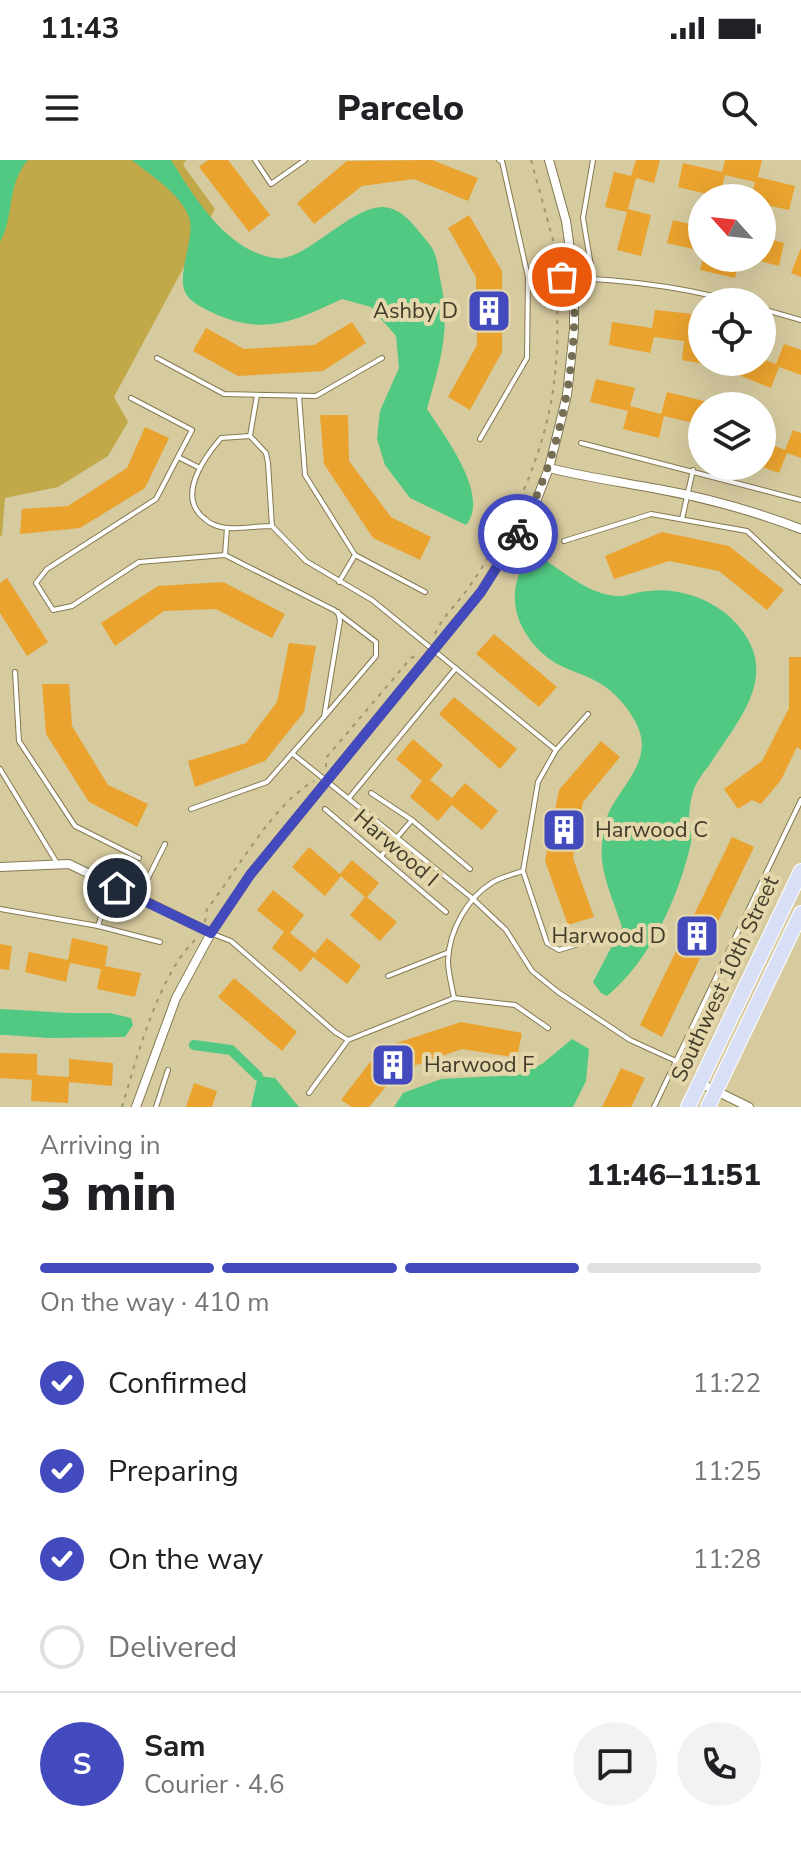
<!DOCTYPE html>
<meta charset="utf-8">
<style>
body{margin:0;font-family:"Nunito Sans",sans-serif;background:#f2f2f2;color:#202124;height:100vh;display:flex;flex-direction:column;font-size:30px;white-space:nowrap}
*{box-sizing:border-box;margin:0}
p{font-size:26px;color:#757577}
.icon{flex:none;width:44px;height:44px;fill:none;stroke:currentColor;stroke-width:2;stroke-linecap:round;stroke-linejoin:round}
.map{position:relative;height:947px;overflow:hidden}
.details{display:flex;flex-direction:column;background:#fff;flex:1}
.details>*{flex:none}
.needle{width:52px;rotate:297deg}
.buttons{position:absolute;left:688px;top:24px;display:grid;gap:16px}
.buttons a{display:grid;place-items:center;width:88px;height:88px;border-radius:50%;background:#fff;box-shadow:0 8px 32px #0002;font-size:40px}
.pin{position:absolute;display:grid;place-items:center;width:68px;height:68px;color:#fff;margin:-34px;border:4px solid #fff;border-radius:50%;box-shadow:0 2px 8px #0007}
.courier{position:absolute;display:grid;place-items:center;width:80px;height:80px;margin:-40px;border:6px solid #434abe;border-radius:50%;background:#fff;color:#222;box-shadow:0 2px 10px #0007}
.head em{font-style:normal;font-weight:800}
.head div{display:flex;flex-direction:column-reverse}
.head{display:flex;align-items:center;justify-content:space-between;height:136px;padding:0 40px}
h1{font-size:52px;font-weight:800;line-height:60px}
.bar{display:grid;grid-template-columns:repeat(4,1fr);gap:12px 8px;align-content:center;height:96px;padding:0 40px}
.bar i{height:10px;border-radius:6px;background:#e0e0e0}
.bar .active{background:#434abe}
.bar p{grid-column:span 4}
.line{display:flex;align-items:center;gap:20px;padding:0 40px;border-top:2px solid #e0e0e0}
.line div{flex:1}
.round{display:grid;place-items:center;flex:none;width:84px;height:84px;border-radius:42px;background:#f2f2f2}
ol{padding:0 40px;list-style:none}
li{display:flex;align-items:center;gap:24px;height:88px}
li p{margin-inline-start:auto}
li .icon{padding:8px;border-radius:50%;background:#434abe;color:#fff;stroke-width:4}
li:last-child{color:#757577}
li i{width:44px;height:44px;border:4px solid #e0e0e0;border-radius:50%}
.status{display:flex;justify-content:space-between;align-items:center;height:56px;padding:0 40px;background:#fff;direction:ltr}
.status svg{height:22px;fill:currentColor}
header{display:flex;justify-content:space-between;align-items:center;height:104px;padding:0 40px;background:#fff;font-size:36px;font-weight:800}
.map>svg:first-child{display:block}
</style>
<div class="status"><b>11:43</b><svg viewBox="0 0 49 12"><path d="M0 12V9h3v3zM5 12V6h3v6zM10 12V3h3v9zM15 12V0h3v12zM26 1h20v11H26zM47 4h2v5h-2z"/></svg></div>
<header><svg class="icon" aria-label="menu" viewBox="0 0 24 24"><path d="M4 6h16M4 12h16M4 18h16"/></svg>Parcelo<svg class="icon" aria-label="search" viewBox="0 0 24 24"><circle cx="10" cy="10" r="6"/><path d="M15 15l6 6"/></svg></header>
<div class="map">
<svg width="801" height="947" viewBox="0 0 801 947">
<rect width="100%" height="100%" fill="#d6ca9f"/>
<polygon fill="#c1a849" points="0,0 186,0 183,5 215,49 114,237 128,262 108,296 58,327 5,338 2,375 0,376"/>
<g fill="#51c983">
<path d="M0,0H28C6,25 15,56 0,82Z"/>
<path d="M132,0H171C195,38 226,90 274,98C304,104 350,46 383,47C398,48 408,58 417,69C422,75 428,82 432,88C437,96 438,108 440,118C451,170 441,199 427,249C444,275 491,336 466,365L410,338L385,305L377,279L380,251L399,208L396,176L371,147L342,139C291,163 261,177 207,150C196,144 184,138 183,124C181,105 195,73 189,57C180,33 151,16 132,0Z"/>
<path d="M533,393C556,405 576,425 601,433C625,440 627,433 649,431C677,427 712,439 732,459C784,511 741,556 710,604C705,611 697,620 694,629C691,637 689,651 689,659C689,668 692,675 691,683C679,736 650,801 607,836L601,833L593,822L622,767C614,741 599,712 602,684C603,675 605,663 608,654C623,622 656,599 635,561C625,543 611,528 592,519C578,512 561,508 548,498C513,470 502,427 533,393Z"/>
<polygon points="0,849 69,853 110,853 131,858 133,865 125,877 48,878 6,875 0,875"/>
<polygon points="572,879 589,889 586,921 573,947 394,947 403,933 441,919 518,915 542,904"/>
<polygon points="258,916 275,918 299,947 251,947"/>
</g>
<g fill="none" stroke-linecap="round" stroke-linejoin="round">
<polyline stroke="#51c983" stroke-width="10" points="194,885 231,890 258,916"/>
</g>
<g fill="#eaa32e">
<polygon points="208,0 228,0 270,55 249,72 199,7"/>
<polygon points="432,0 478,18 468,41 414,19 362,26 314,64 297,43 347,1"/>
<polygon points="636,0 660,0 654,23 636,18 628,49 651,55 641,96 617,90 627,52 605,47 614,12 631,16"/>
<polygon points="725,0 762,0 758,17 795,26 789,50 762,44 762,38 751,38 755,22 725,15 719,37 678,27 683,3 722,12"/>
<polygon points="469,55 502,111 502,192 470,250 448,237 477,185 476,117 448,68"/>
<polygon points="673,60 702,67 702,91 667,83"/>
<polygon points="762,77 784,83 779,106 752,99 762,98"/>
<polygon points="801,88 801,117 791,113"/>
<polygon points="703,98 740,98 735,118 700,110"/>
<polygon points="655,150 693,154 690,176 702,178 702,202 722,202 721,207 682,200 684,181 654,177 650,193 609,185 612,162 652,168"/>
<polygon points="352,162 366,183 323,211 238,216 193,191 206,168 244,189 314,185"/>
<polygon points="784,184 801,190 801,215 779,207 771,228 731,212 735,202 762,202 762,199 776,204"/>
<polygon points="596,219 635,228 630,246 661,254 667,232 708,242 707,246 702,246 702,265 664,256 659,278 623,269 628,251 590,242"/>
<polygon points="320,255 348,255 349,301 391,357 431,377 420,400 373,378 324,304"/>
<polygon points="145,267 169,278 145,328 80,368 20,374 22,349 68,346 127,308"/>
<polygon points="793,270 801,273 801,298 787,293 779,313 762,307 762,281 785,290"/>
<polygon points="662,372 729,386 784,430 767,450 719,411 669,401 614,419 605,396"/>
<polygon points="7,418 48,482 27,496 0,453 0,423"/>
<polygon points="223,422 285,454 272,478 216,449 164,451 115,486 101,463 158,426"/>
<polygon points="494,474 557,527 539,547 476,494"/>
<polygon points="289,483 316,486 304,552 265,601 195,627 188,601 246,583 277,542"/>
<polygon points="789,497 801,497 801,590 797,587 781,620 761,644 752,640 738,649 724,629 762,601 789,548"/>
<polygon points="42,524 69,524 72,566 108,625 148,644 137,667 89,642 46,574"/>
<polygon points="454,537 517,589 500,609 439,554"/>
<polygon points="413,579 443,605 430,620 452,638 465,623 498,651 482,670 452,645 438,661 410,637 422,621 396,599"/>
<polygon points="601,581 620,597 583,642 573,698 594,757 568,765 545,701 559,630"/>
<polygon points="732,677 754,687 662,877 640,865"/>
<polygon points="309,687 340,714 352,700 379,723 367,737 397,762 380,781 350,755 365,737 341,716 325,736 292,707"/>
<polygon points="273,730 304,755 290,773 315,793 327,778 361,806 347,824 313,797 301,812 272,788 284,772 257,750"/>
<polygon points="72,778 108,786 105,806 141,813 135,837 97,829 101,809 70,803 66,822 25,812 29,792 68,800"/>
<polygon points="0,784 12,786 9,810 0,809"/>
<polygon points="234,818 297,872 282,891 218,837"/>
<polygon points="461,862 522,873 517,898 462,889 399,911 369,947 352,947 341,940 381,888"/>
<polygon points="0,893 37,894 37,915 69,917 69,899 113,903 112,926 69,922 68,943 31,941 32,920 0,918"/>
<polygon points="621,908 645,918 631,947 602,947"/>
<polygon points="194,923 217,931 212,947 186,947"/>
</g>
<g fill="none" stroke-linecap="round" stroke-linejoin="round">
<g stroke="#847950" stroke-width="6">
<g id="lane">
<polyline points="255,0 271,24 305,0"/>
<polyline points="593,0 583,58 593,118"/>
<path d="M528,117C598,117 669,123 737,142"/>
<polyline points="762,149 801,160"/>
<polyline points="157,198 224,234 316,236 382,198"/>
<polyline points="299,236 305,315 355,395 425,432"/>
<polyline points="131,238 192,270 156,339 47,409 36,423 53,450 72,446 139,402 225,395 334,450 376,482 376,496 324,557"/>
<polyline points="250,276 257,235"/>
<polyline points="480,279 527,198 528,117 502,1 499,0"/>
<polyline points="581,283 801,340"/>
<polyline points="178,297 200,308"/>
<polyline points="682,359 693,310"/>
<path d="M272,366L268,303L266,293L250,276L221,278C203,299 176,337 205,359C210,364 220,368 228,368C242,369 257,366 272,366L306,401L372,440L556,590"/>
<polyline points="564,381 651,354 747,371 801,422"/>
<polyline points="225,395 227,368"/>
<polyline points="339,422 355,395"/>
<polyline points="15,512 19,581 75,666 139,698"/>
<polyline points="293,594 472,738 506,770 532,811 558,832 630,880 676,901"/>
<polyline points="0,609 57,703"/>
<polyline points="371,633 412,660 470,709"/>
<polyline points="349,638 456,508"/>
<polyline points="191,649 267,622 324,557 340,461 338,452"/>
<polyline points="325,649 446,752"/>
<polyline points="381,696 412,660"/>
<polyline points="523,711 547,783 559,790 592,780"/>
<polyline points="139,736 165,684"/>
<polyline points="0,749 98,766 160,782"/>
<polyline points="98,766 111,726"/>
<polyline points="213,774 231,781 335,872 348,880"/>
<polyline points="388,816 449,792"/>
<path d="M454,838C452,826 448,813 448,801C449,770 468,737 493,722C502,717 514,714 523,711L538,622L556,590L588,554"/>
<polyline points="309,933 348,880 454,838 515,845 548,868"/>
<polyline points="156,947 168,910"/>
<polyline points="654,947 801,640"/>
</g>
</g>
<g stroke="#847950" stroke-width="10">
<g id="street">
<path d="M549,308C585,317 621,322 658,329C707,338 754,351 801,369"/>
<polyline points="0,707 69,704 211,773"/>
<polyline points="700,923 749,947"/>
<polyline points="136,947 176,838 211,773 250,715 481,432 535,344 549,308 567,235 574,170 574,117 566,61 549,0"/>
</g>
</g>
<g stroke="#fff" stroke-width="16">
<g id="primary">
<polyline points="688,947 801,711"/>
<polyline points="708,947 801,753"/>
</g>
</g>
<g stroke="#9f9574" stroke-width="2" stroke-dasharray="4 6" stroke-linecap="butt">
<polyline points="531,0 561,109"/>
<path d="M435,474C442,457 456,445 467,430C488,400 507,366 522,334C540,293 553,248 556,203C559,176 555,150 560,124"/>
<polyline points="326,607 326,598 411,498 416,496"/>
<path d="M205,762L207,749C237,711 273,644 314,621"/>
<path d="M122,947C137,897 159,813 197,778"/>
</g>
<use href="#lane" stroke="#fff" stroke-width="4"/>
<use href="#street" stroke="#fff" stroke-width="8"/>
<use href="#primary" stroke="#d9dff7" stroke-width="14"/>
</g>
<g fill="none" stroke-linecap="round" stroke-linejoin="round">
<path stroke="#766e54" stroke-width="8" stroke-dasharray="0 14.4" d="M518,374C561,296 578,206 574,117H562"/>
<polyline stroke="#434abe" stroke-width="10" points="117,728 211,773 250,715 481,432 518,374"/>
</g>
<defs>
<g id="building-square" transform="scale(2.3)"><rect x="-9" y="-9" width="18" height="18" rx="4" fill="#434abe" stroke="#e3d7ab"/><path d="M-4-6H4V6H1V3H-1V6H-4ZM-2.5-4.3h1.7v1.8h-1.7ZM.8-4.3h1.7v1.8H.8ZM-2.5-1h1.7V.8h-1.7ZM.8-1h1.7V.8H.8Z" fill="#fff"/></g>
</defs>
<g fill-rule="evenodd">
<use href="#building-square" x="489" y="151"/>
<use href="#building-square" x="564" y="670"/>
<use href="#building-square" x="697" y="776"/>
<use href="#building-square" x="393" y="905"/>
</g>
<g text-anchor="middle" dominant-baseline="central" stroke-width="8" stroke-linejoin="round" paint-order="stroke">
<g font-size="22" fill="#423d2b" stroke="#e3d7ab" text-anchor="end">
<text x="458" y="151">Ashby D</text>
<text x="595" y="670" text-anchor="start">Harwood C</text>
<text x="666" y="776">Harwood D</text>
<text x="424" y="905" text-anchor="start">Harwood F</text>
</g>
<g font-size="22" fill="#423d2b" stroke="#e3d7ab">
<text transform="translate(396 688) rotate(41)">Harwood I</text>
<text transform="translate(725 819) rotate(-65)">Southwest 10th Street</text>
</g>
</g>
</svg>
<div class="buttons">
<a><svg class="needle" viewBox="-14 -14 28 28"><path d="M0-13l5 13h-10z" fill="#e53935"/><path d="M0 13l5-13h-10z" fill="#757577"/></svg></a>
<a><svg class="icon" aria-label="locate" viewBox="0 0 24 24"><circle cx="12" cy="12" r="6"/><path d="M12 2v4M12 18v4M2 12h4M18 12h4"/></svg></a>
<a><svg class="icon" aria-label="layers" viewBox="0 0 24 24"><path d="M12 4l9 5-9 5-9-5zM3 14l9 5 9-5"/></svg></a>
</div>
<div class="pin" style="left:562px;top:117px;background:#ea580c"><svg class="icon" aria-label="bag" viewBox="0 0 24 24"><path d="M5 8h14l-1 12H6zM9 8a3 3 0 0 1 6 0"/></svg></div>
<div class="pin" style="left:117px;top:728px;background:#1f2937"><svg class="icon" aria-label="home" viewBox="0 0 24 24"><path d="M3 11l9-7 9 7M6 9v11h12V9"/></svg></div>
<div class="courier" style="left:518px;top:374px"><svg class="icon" aria-label="bike" viewBox="0 0 24 24"><circle cx="6" cy="16" r="4"/><circle cx="18" cy="16" r="4"/><path d="M6 16l4-8h5l3 8M10 8l3 8H6M13 5h3"/></svg></div>
</div>
<section class="details">
<div class="head"><div><h1>3 min</h1><p>Arriving in</p></div><em>11:46–11:51</em></div>
<div class="bar"><i class="active"></i><i class="active"></i><i class="active"></i><i></i><p>On the way · 410 m</p></div>
<ol>
<li><svg class="icon" aria-label="check" viewBox="0 0 24 24"><path d="M5 12l5 5 9-10"/></svg>Confirmed<p>11:22</p></li>
<li><svg class="icon" aria-label="check" viewBox="0 0 24 24"><path d="M5 12l5 5 9-10"/></svg>Preparing<p>11:25</p></li>
<li><svg class="icon" aria-label="check" viewBox="0 0 24 24"><path d="M5 12l5 5 9-10"/></svg>On the way<p>11:28</p></li>
<li><i></i>Delivered</li>
</ol>
<div class="line" style="height:144px"><b class="round" style="background:#434abe;color:#fff">S</b><div><b>Sam</b><p>Courier · 4.6</p></div><a class="round"><svg class="icon" aria-label="chat" viewBox="0 0 24 24"><path d="M4 5h16v11H9l-5 4z"/></svg></a><a class="round"><svg class="icon" aria-label="phone" viewBox="0 0 24 24"><path d="M5 4h4l2 5-3 2q2 4 5 5l2-3 5 2v4C11 20 4 13 5 4z"/></svg></a></div>
</section>
